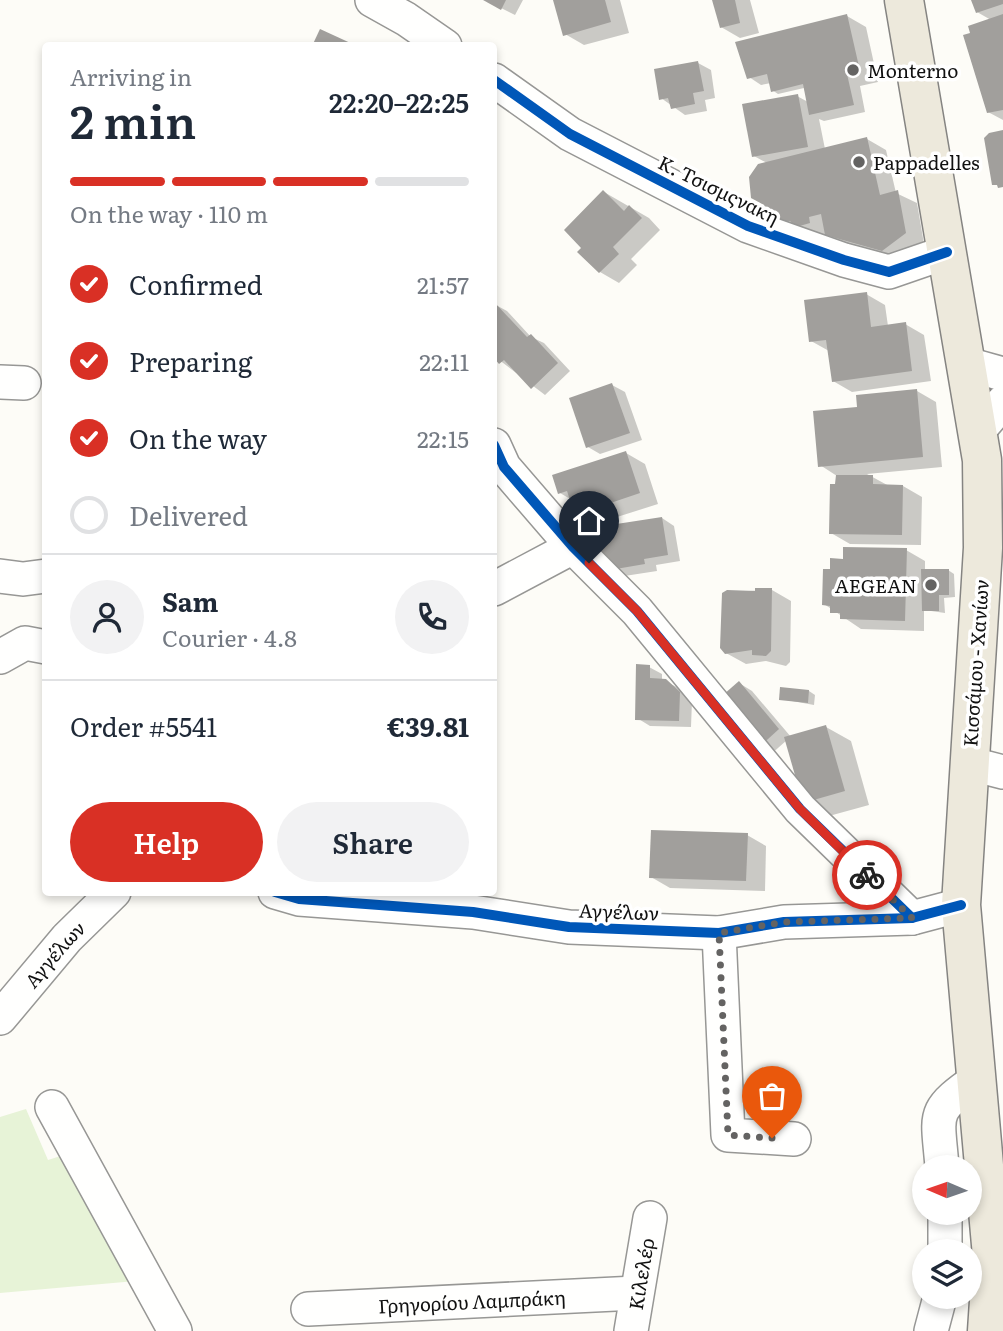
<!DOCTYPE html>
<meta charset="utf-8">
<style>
body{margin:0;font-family:Literata,serif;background:#f2f2f3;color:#1f2937;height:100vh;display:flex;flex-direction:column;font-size:26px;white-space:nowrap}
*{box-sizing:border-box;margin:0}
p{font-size:23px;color:#747a83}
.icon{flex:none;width:38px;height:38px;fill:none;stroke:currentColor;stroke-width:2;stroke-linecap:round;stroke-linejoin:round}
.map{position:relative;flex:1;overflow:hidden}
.drawer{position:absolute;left:42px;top:42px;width:455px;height:854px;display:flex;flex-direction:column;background:#fff;border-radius:7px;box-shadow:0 4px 10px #0003}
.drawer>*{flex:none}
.needle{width:46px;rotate:272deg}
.fabs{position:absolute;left:912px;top:1155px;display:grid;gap:14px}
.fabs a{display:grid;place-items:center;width:70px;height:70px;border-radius:50%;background:#fff;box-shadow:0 4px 10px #0003;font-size:35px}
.pin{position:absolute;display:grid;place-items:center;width:60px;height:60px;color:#fff;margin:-72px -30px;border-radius:50% 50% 50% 0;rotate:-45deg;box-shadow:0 0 7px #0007}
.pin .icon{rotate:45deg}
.courier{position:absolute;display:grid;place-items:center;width:70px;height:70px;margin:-35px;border:5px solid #d93025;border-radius:50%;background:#fff;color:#222;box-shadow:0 2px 9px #0007}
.overview em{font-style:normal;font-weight:600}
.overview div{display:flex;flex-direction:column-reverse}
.overview{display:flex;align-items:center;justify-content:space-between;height:119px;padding:0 28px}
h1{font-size:46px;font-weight:600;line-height:52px}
.bar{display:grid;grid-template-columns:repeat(4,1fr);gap:10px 7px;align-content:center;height:84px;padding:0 28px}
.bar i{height:9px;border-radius:5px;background:#e0e1e3}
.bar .current{background:#d93025}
.bar p{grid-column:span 4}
.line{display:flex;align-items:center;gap:18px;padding:0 28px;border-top:2px solid #e0e1e3}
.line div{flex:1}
.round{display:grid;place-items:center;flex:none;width:74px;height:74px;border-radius:37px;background:#f2f2f3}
ol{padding:0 28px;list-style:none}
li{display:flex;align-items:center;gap:21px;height:77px}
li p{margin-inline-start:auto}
li .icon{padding:7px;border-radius:50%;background:#d93025;color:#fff;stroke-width:4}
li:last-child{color:#747a83}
li i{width:38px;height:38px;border:4px solid #e0e1e3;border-radius:50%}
.cta{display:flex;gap:14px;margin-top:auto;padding:14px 28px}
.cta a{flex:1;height:80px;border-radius:42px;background:#d93025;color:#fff;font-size:28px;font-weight:600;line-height:80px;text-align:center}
.cta a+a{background:#f2f2f3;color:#1f2937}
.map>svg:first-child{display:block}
</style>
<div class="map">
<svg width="1003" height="1331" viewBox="0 0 1003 1331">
<rect width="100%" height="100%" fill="#fdfcf7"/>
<polygon fill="#e7f3d7" points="26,1109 48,1160 76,1151 147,1280 0,1293 0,1117"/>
<g fill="#0003">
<polygon points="485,0 523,0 515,15"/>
<polygon points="555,0 620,0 629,33 584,45 565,34"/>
<polygon points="714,0 750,0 759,33 740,38 721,27"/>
<polygon points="973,0 1003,0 1003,120 988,112 972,34 991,20 977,12"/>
<polygon points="847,16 866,27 878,82 860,86 865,112 824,121 819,119 825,149 867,139 886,150 896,193 917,203 924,244 902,260 846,245 827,234 816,237 769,216 767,163 754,156 797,96 808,102 804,88 778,94 772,90 771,83 761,85 749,77 737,43"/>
<polygon points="698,63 711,70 715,98 705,100 707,111 685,115 661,98"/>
<polygon points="604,192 649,218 660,230 631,259 637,265 619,283 600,272"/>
<polygon points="866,294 885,305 888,326 905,324 924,335 931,381 852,392 833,381 829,351 811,341"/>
<polygon points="494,304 507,311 531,337 544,343 570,371 545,395 494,356"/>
<polygon points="612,385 625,392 642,440 600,454 588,447"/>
<polygon points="917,391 936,402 942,467 867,474 889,486 903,486 922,497 921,545 850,544 831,533 837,476 820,465 859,408"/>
<polygon points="626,453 645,464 658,504 595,524 576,513 572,500 560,493"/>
<polygon points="662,518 674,526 680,561 656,565 657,571 618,577 599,528"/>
<polygon points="906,550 925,561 925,571 948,570 954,574 955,597 944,598 945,613 924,610 924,631 861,629 824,604 832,571 845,561"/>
<polygon points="772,590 791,601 790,662 786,666 766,661 746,664 726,653 727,592"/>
<polygon points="649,667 662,674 662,680 679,688 692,701 691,727 650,726 637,718"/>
<polygon points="739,683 752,691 791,737 826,727 851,741 869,805 829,816 804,802 787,740 769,756"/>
<polygon points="809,691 815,695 814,705 781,699"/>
<polygon points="747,835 766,846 765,891 670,888 651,877"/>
</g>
<g fill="#a19f9c">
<polygon points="483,0 506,0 501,10"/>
<polygon points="553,0 605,0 611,22 563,36"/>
<polygon points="712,0 735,0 740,23 720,28"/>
<polygon points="971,0 1003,0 1003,4 976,13"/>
<polygon points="847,14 860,71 847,74 854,105 809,115 803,84 771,92 767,74 747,79 735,42"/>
<polygon points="1003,14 1003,110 987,113 963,35 970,33 968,26"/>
<polygon points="320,29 357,46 312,46"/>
<polygon points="698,61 704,91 693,93 695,104 671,109 668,98 659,100 654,69"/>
<polygon points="798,94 808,147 752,157 742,104"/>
<polygon points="1003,130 1003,187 998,188 997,185 992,185 984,138 989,133"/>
<polygon points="867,137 880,195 898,190 906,233 882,251 825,235 821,214 809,217 810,223 796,227 790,221 781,222 776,218 768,217 764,205 751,198 749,177 758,164"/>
<polygon points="603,190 624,211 629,205 642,218 613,247 619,254 599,273 577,252 581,248 564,230"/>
<polygon points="867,292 871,327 906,322 912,371 832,382 826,340 809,342 804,300"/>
<polygon points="494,302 527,337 531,334 558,363 531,389 504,360 499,364 494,358"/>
<polygon points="612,383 630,433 586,448 569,398"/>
<polygon points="917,389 923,457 818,467 813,411 857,407 856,395"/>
<polygon points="626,451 640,493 575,515 567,491 558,494 552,475"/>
<polygon points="836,475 873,475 873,484 903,485 902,535 829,534 830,484 835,484"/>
<polygon points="662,517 668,555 644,559 645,564 604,571 597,527"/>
<polygon points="843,547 907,548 905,621 840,619 840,613 830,613 830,606 822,605 823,569 830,569 830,558 843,559"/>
<polygon points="921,569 949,569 949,595 939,595 939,611 922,611"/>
<polygon points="755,588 772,588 771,651 766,656 752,655 752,650 725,654 720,648 722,593 727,590 755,591"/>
<polygon points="636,664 650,665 650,678 666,679 680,692 679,721 635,720"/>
<polygon points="739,681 779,729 756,750 715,702"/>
<polygon points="780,687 809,690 808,703 779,700"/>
<polygon points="826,725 845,791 803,803 784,737"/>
<polygon points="651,830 748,833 746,881 649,878"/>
</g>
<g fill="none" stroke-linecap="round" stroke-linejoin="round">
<g stroke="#979795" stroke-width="36">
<g id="minor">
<polyline points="372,0 406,19 445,46"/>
<polyline points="494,80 570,134 748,226 844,260 889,272 947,252"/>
<polyline points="967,364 1003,374"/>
<polyline points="0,382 24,383"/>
<polyline points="979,430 1003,402"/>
<polyline points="494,445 504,467 573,547 637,611 800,809 912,918"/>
<polyline points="0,576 23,579 46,576"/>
<polyline points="494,589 573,547"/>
<polyline points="0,657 25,643 46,647"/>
<polyline points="968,763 1003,772"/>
<polyline points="275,892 299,899 473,912 569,927 719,933 784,922 912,918 961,905"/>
<polyline points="719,933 728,1135 794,1139"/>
<path id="s1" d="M0,1018L67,938L114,892"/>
<polyline points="52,1107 175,1331"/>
<path d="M942,1167C938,1114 930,1112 976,1080"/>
<polyline points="945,1251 945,1213"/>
<path id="s2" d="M308,1309L636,1293"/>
<path id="s3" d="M631,1331L650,1218"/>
<polyline points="931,1331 940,1297"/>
</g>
</g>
<g stroke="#858482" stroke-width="41">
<polyline id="major" points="904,0 982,460 983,548 961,905 992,1256 987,1331"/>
</g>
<use href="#minor" stroke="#fffffe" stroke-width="33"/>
<use href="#major" stroke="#ede9dc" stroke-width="38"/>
<g stroke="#fff" stroke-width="15">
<g id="cycleway">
<polyline points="494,80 570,134 748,226 844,260 889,272 947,252"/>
<polyline points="494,445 504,467 573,547 637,611 800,809 912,918"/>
<polyline points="275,892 299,899 473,912 569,927 719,933 784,922 912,918 961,905"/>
</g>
</g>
<use href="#cycleway" stroke="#0057b8" stroke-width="10"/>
</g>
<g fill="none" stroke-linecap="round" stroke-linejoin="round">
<polyline stroke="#646362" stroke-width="7" stroke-dasharray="0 12.6" points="772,1138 728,1135 719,933 784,922 912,918 867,875"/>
<polyline stroke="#d93025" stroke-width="9" points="589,563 637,611 800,809 867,875"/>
</g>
<g fill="#646362" stroke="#fff" stroke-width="2.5">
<circle cx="853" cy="70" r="7"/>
<circle cx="859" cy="162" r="7"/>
<circle cx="931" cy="585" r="7"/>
</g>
<g text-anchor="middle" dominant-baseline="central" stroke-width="7" stroke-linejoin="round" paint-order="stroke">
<g font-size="19" fill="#111" stroke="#fff" text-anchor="start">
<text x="867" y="70">Monterno</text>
<text x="873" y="162">Pappadelles</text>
<text x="917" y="585" text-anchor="end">AEGEAN</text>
</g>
<g font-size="19" fill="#111" stroke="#fff">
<text transform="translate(719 189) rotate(26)">Κ. Τσισμςνακη</text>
<text transform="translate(975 663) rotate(-86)">Κισσάμου - Χανίων</text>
<text transform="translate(619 911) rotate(2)">Αγγέλων</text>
<text stroke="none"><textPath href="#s1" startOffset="84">Αγγέλων</textPath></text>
<text stroke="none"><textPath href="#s3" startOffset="58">Κιλελέρ</textPath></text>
<text stroke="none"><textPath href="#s2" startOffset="164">Γρηγορίου Λαμπράκη</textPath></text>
</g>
</g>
</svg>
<div class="fabs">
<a><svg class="needle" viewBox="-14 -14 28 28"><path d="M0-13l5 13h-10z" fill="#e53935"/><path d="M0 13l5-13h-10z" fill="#747a83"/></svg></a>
<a><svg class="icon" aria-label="layers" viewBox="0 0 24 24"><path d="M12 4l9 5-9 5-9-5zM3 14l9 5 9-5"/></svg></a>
</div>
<div class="pin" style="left:772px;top:1138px;background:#ea580c"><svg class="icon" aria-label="bag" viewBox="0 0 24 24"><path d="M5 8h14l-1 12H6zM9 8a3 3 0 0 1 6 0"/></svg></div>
<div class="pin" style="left:589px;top:563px;background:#1f2937"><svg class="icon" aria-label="home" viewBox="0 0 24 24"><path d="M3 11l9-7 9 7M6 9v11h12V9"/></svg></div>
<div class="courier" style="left:867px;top:875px"><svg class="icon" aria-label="bike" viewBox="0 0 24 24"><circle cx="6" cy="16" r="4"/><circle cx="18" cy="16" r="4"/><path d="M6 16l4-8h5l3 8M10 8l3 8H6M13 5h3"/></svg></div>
<section class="drawer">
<div class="overview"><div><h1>2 min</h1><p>Arriving in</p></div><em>22:20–22:25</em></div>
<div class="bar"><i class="current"></i><i class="current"></i><i class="current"></i><i></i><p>On the way · 110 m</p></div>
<ol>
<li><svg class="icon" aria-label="check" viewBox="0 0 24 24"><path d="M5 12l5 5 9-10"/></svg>Confirmed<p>21:57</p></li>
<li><svg class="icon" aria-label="check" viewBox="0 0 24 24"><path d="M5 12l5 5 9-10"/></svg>Preparing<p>22:11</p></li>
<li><svg class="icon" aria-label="check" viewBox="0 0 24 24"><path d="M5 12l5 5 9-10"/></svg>On the way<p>22:15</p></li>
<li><i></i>Delivered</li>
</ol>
<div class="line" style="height:126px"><a class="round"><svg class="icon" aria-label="person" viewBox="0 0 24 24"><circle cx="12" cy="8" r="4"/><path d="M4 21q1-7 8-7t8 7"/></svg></a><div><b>Sam</b><p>Courier · 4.8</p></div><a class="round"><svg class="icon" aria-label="phone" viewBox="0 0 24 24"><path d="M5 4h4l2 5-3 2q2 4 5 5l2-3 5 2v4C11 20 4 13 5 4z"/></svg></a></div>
<div class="line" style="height:91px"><div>Order #5541</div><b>€39.81</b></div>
<div class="cta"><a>Help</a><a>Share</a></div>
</section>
</div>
